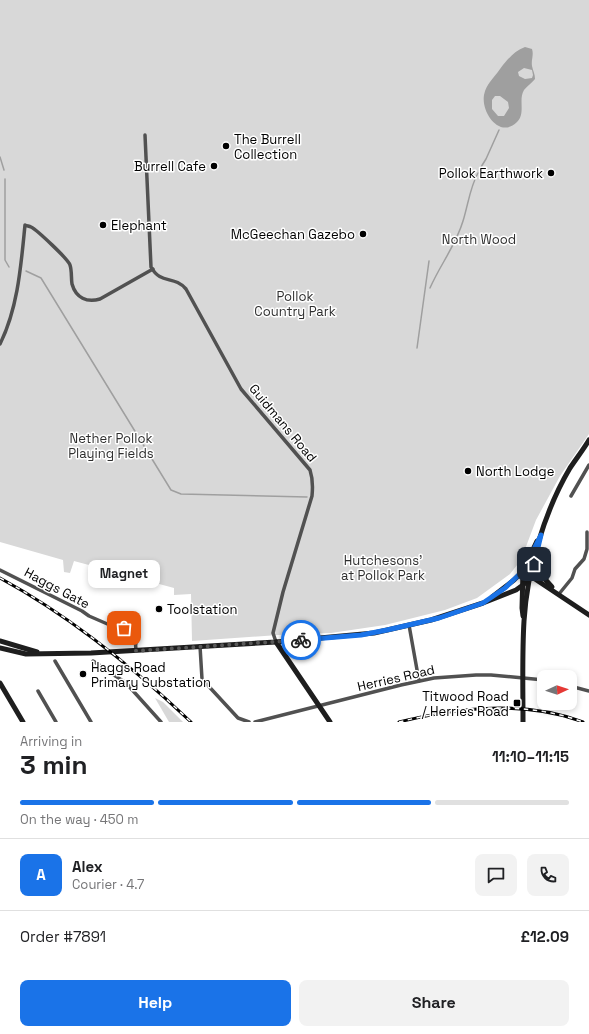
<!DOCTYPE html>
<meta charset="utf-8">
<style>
body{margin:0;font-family:"Space Grotesk",sans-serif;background:#f2f2f2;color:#202124;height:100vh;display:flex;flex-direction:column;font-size:15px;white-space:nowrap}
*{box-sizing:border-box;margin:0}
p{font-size:13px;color:#757577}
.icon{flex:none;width:22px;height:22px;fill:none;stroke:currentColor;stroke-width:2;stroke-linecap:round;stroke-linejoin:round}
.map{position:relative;height:722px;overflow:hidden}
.panel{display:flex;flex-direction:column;background:#fff;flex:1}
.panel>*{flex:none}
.needle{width:26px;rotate:87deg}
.buttons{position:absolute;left:537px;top:670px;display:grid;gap:8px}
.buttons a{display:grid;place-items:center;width:40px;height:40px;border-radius:8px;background:#fff;box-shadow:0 2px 6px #0003;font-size:20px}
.pin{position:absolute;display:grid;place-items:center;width:34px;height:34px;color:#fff;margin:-17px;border-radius:8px;box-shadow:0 2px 6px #0006}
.courier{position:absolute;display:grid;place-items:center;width:40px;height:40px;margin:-20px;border:3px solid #1a73e8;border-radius:50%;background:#fff;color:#222;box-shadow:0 1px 5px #0007}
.bubble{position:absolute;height:28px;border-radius:8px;background:#fff;box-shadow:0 2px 6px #0003;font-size:13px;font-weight:800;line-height:28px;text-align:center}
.head em{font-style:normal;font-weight:800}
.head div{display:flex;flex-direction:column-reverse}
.head{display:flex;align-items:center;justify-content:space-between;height:68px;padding:0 20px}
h1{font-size:26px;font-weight:800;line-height:30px}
.bar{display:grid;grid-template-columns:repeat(4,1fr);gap:6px 4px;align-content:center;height:48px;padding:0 20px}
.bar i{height:5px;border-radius:3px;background:#e0e0e0}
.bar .current{background:#1a73e8}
.bar p{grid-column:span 4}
.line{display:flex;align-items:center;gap:10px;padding:0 20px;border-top:1px solid #e0e0e0}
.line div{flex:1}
.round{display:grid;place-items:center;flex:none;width:42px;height:42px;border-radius:8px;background:#f2f2f2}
.primary-button{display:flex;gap:8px;margin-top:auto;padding:8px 20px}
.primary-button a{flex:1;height:46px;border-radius:8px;background:#1a73e8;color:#fff;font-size:16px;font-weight:800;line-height:46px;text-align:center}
.primary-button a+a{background:#f2f2f2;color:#202124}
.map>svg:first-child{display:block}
</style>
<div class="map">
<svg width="589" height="722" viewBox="0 0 589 722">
<rect width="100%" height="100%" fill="#fff"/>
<g fill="#d8d8d8">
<polygon points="0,0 589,0 589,434 560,476 536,520 521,560 510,574 477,598 445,610 385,625 331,633 292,634 192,641 191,594 174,595 174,588 74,561 70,573 64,572 63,560 0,542"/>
<polygon points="155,698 163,702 183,722 169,722"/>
</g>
<path fill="#9f9f9f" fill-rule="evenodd" d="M525,47L532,49C534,55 531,60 532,66C533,71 535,74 535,79C532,83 527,86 524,90C518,100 526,113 517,122C500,139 481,113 484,95C486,84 494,78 500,69C507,60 514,51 525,47ZM524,68L532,70L533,75L532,78L525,79L519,76L518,72ZM495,96H500L508,102L509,108L504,116H498L492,109V100Z"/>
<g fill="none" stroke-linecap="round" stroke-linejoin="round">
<g stroke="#9f9f9f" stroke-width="1.5">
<polyline points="0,157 4,170"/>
<polyline points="481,167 486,159 499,130"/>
<polyline points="5,179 5,260 9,267"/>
<polyline points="26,271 41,278 171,490 181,494 307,497"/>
<path d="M430,288C440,265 456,245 463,221C468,205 470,187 478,173"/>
<polyline points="417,348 429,261"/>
</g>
<g stroke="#515151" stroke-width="3.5">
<path d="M145,135L151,267C161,285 174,275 186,289L241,389L310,470C313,479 313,486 312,496L283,592L273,633L276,642"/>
<path d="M0,344C18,308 21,265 25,225C27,226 29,226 31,227C37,230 68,259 70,265C72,271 71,278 72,284C76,298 87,303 100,299L153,269"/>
<polyline points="571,496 589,465"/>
<polyline points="0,570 82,611 89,616 112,626 130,629 135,636 136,651"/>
<polyline points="559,594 572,578 575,569 584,559 587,549 587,532"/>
<polyline points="409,625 419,681"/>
<polyline points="200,646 202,679 238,718 249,722"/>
<polyline points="55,661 91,722"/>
<polyline points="93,661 126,683 161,722"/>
<polyline points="570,686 589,691"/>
<polyline points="38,691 56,722"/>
<polyline points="255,722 401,685 434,678 476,675 491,675 544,680"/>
</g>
<g stroke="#1e1e1e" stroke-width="5">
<polyline points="523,571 589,615"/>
<polyline points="523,571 522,608 523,616"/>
<polyline points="531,571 544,578 552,587"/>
<polyline points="492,597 514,580 523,571 537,541"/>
<polyline points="0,641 37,652"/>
<polyline points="276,642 330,722"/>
<polyline points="0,648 26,654 91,653 276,642 374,633 431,620 483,603 516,590 523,585 531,576"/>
<polyline points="0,683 23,722"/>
<path d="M523,722C523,689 522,655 524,621C527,571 544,512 570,468C576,459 583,450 589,440"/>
</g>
<g stroke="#000" stroke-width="3">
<g id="rail">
<path d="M0,578C70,616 133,667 191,722"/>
<path d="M399,722C459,707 524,700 583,722"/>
</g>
</g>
<use href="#rail" stroke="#fff" stroke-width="1.5" stroke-dasharray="4.5" stroke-linecap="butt"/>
</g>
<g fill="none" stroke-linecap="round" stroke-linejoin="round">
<path stroke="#595959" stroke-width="4" stroke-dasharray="0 7.2" d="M124,628C137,630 135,641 136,651L301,640"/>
<polyline stroke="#1a73e8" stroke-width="5" points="301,640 361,635 387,630 439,618 483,603 505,588 523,571 541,535 534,564"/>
</g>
<g fill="#000" stroke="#fff" stroke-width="1.5">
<circle cx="226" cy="146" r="4"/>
<circle cx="214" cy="166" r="4"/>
<circle cx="551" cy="173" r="4"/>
<circle cx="103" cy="225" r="4"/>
<circle cx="363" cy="234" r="4"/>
<circle cx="468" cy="471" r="4"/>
<circle cx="159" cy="609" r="4"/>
<circle cx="83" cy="674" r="4"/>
<rect x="513" y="699" width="8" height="8" rx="2"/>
</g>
<g text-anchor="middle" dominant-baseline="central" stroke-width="3" stroke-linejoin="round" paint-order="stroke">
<g font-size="13" fill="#000" stroke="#fff" text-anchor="start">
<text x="234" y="139">The Burrell<tspan x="234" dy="15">Collection</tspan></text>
<text x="206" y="166" text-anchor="end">Burrell Cafe</text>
<text x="543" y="173" text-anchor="end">Pollok Earthwork</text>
<text x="111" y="225">Elephant</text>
<text x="355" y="234" text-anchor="end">McGeechan Gazebo</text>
<text x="476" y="471">North Lodge</text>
<text x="167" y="609">Toolstation</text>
<text x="91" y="667">Haggs Road<tspan x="91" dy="15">Primary Substation</tspan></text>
<text x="509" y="696" text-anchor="end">Titwood Road<tspan x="509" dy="15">/ Herries Road</tspan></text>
</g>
<g font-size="13" fill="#2f2f2f" stroke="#fff">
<text x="479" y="239">North Wood</text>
<text x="295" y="296">Pollok<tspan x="295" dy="15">Country Park</tspan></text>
<text x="111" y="438">Nether Pollok<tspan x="111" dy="15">Playing Fields</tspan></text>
<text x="383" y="560">Hutchesons’<tspan x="383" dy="15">at Pollok Park</tspan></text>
</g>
<g font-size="13" fill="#000" stroke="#fff">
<text transform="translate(283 423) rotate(50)">Guidmans Road</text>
<text transform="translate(57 588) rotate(28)">Haggs Gate</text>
<text transform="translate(396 678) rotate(-13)">Herries Road</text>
</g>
</g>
</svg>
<div class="buttons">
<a><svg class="needle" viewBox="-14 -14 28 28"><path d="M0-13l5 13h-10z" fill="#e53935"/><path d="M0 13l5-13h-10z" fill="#757577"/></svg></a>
</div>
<div class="pin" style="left:124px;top:628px;background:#ea580c"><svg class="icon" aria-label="bag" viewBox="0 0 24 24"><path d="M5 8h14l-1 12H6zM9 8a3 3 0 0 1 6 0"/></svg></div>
<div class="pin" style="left:534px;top:564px;background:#1f2937"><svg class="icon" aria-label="home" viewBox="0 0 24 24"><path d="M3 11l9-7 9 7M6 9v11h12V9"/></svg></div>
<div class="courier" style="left:301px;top:640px"><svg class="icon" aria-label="bike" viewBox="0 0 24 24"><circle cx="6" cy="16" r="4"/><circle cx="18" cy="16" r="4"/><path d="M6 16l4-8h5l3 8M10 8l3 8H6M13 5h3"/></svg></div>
<div class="bubble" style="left:88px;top:560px;width:72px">Magnet</div>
</div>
<section class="panel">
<div class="head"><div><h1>3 min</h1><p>Arriving in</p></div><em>11:10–11:15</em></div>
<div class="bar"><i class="current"></i><i class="current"></i><i class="current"></i><i></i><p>On the way · 450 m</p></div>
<div class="line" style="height:72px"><b class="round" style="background:#1a73e8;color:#fff">A</b><div><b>Alex</b><p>Courier · 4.7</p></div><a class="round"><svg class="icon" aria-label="chat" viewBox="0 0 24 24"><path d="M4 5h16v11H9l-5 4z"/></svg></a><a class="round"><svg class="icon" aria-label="phone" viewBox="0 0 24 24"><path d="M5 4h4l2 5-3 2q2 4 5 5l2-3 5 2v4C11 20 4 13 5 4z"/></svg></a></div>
<div class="line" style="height:52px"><div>Order #7891</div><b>£12.09</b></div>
<div class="primary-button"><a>Help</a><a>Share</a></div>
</section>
